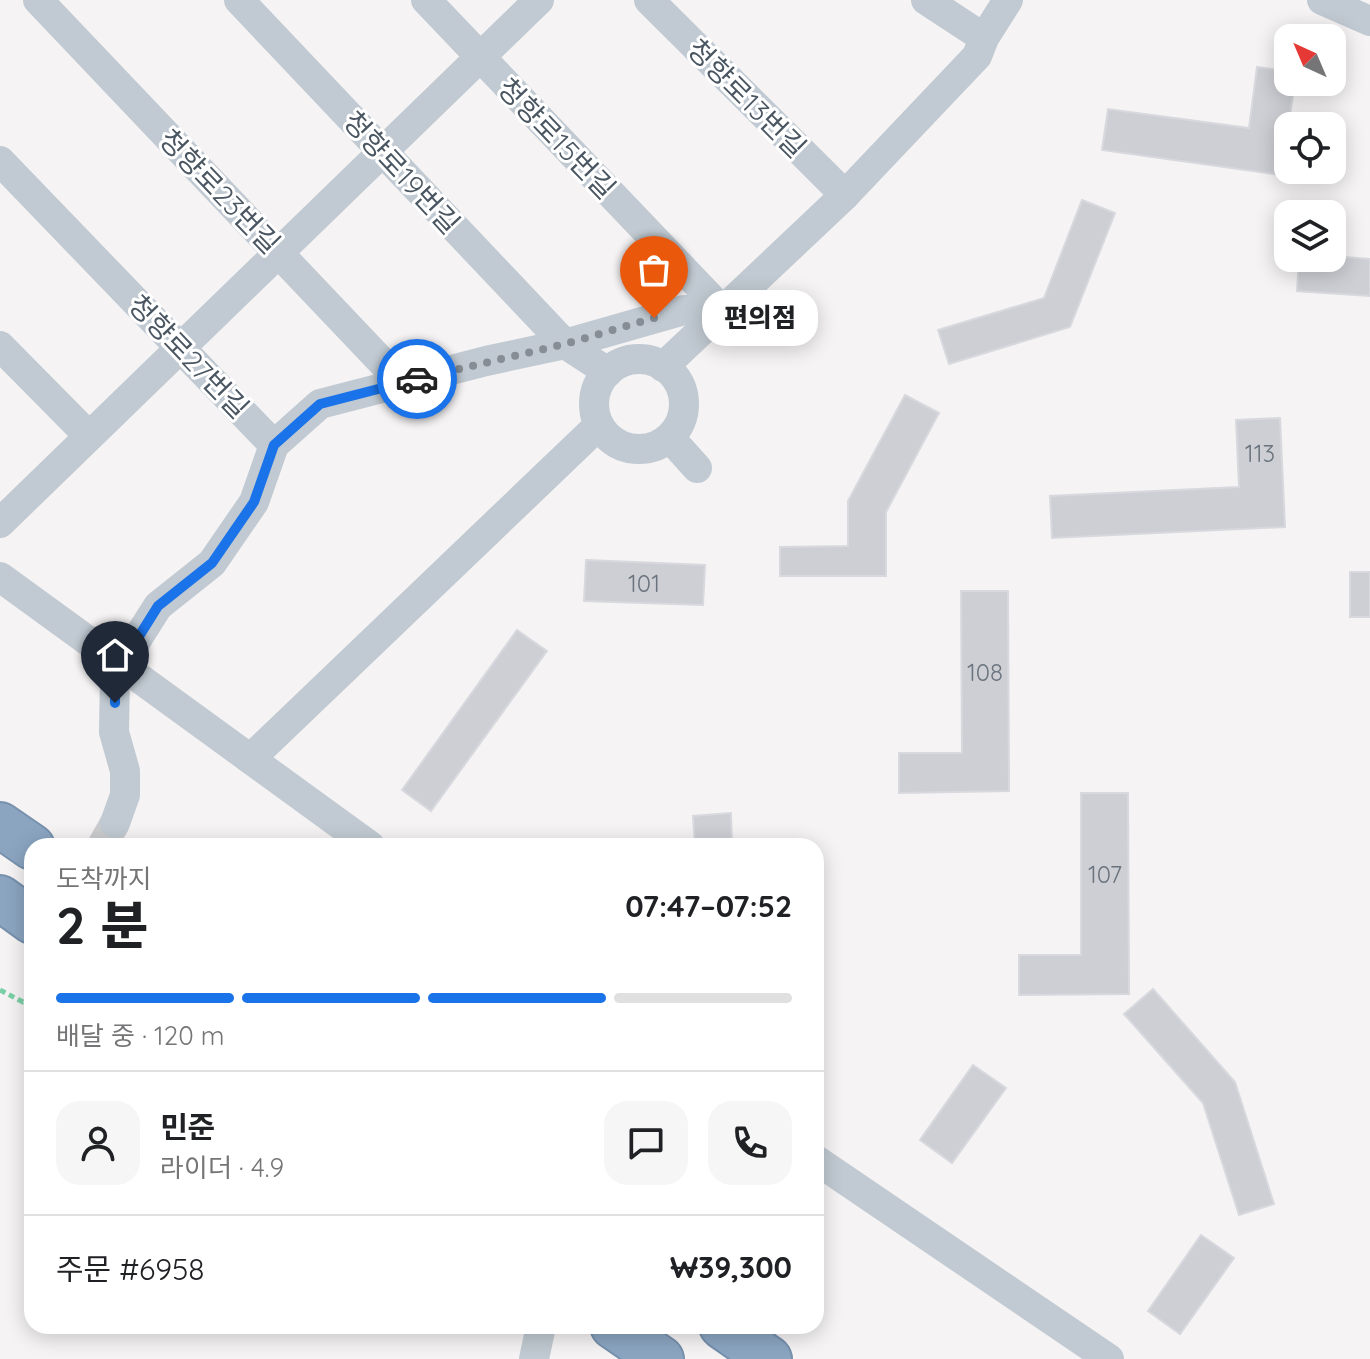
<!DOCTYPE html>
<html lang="ko">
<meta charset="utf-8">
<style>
body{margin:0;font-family:Quicksand,"Noto Sans KR",sans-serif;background:#f6f6f6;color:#202124;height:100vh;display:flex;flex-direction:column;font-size:30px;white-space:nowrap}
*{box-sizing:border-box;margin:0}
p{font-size:26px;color:#757577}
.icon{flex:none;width:44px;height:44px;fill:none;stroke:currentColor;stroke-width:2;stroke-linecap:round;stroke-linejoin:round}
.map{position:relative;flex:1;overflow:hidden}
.side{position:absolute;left:24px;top:838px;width:800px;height:496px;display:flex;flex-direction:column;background:#fff;border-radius:24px;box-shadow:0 4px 20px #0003}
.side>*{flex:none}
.needle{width:52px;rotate:316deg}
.fabs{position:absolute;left:1274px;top:24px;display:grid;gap:16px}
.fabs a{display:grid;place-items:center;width:72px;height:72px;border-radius:16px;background:#fff;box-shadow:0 4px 20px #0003;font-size:40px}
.pin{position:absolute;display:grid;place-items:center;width:68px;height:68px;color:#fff;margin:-82px -34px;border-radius:50% 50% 50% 0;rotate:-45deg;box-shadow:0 0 8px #0007}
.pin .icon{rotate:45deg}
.courier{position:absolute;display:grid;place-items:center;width:80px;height:80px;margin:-40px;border:6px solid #1a73e8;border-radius:50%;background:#fff;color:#222;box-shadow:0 2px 10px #0007}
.bubble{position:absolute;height:56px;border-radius:24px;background:#fff;box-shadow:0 4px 20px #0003;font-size:26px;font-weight:800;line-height:56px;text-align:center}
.overview em{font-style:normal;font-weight:800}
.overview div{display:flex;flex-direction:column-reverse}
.overview{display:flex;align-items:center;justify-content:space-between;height:136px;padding:0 32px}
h1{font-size:52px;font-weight:800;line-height:60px}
.bar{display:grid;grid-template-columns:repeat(4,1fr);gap:12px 8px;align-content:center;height:96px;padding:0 32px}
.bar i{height:10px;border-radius:6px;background:#e0e0e0}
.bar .current{background:#1a73e8}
.bar p{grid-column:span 4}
.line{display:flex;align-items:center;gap:20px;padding:0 32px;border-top:2px solid #e0e0e0}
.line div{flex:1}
.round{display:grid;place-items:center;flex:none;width:84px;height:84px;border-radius:24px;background:#f6f6f6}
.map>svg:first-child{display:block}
</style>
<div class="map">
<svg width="1370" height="1359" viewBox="0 0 1370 1359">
<rect width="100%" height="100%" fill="#f5f3f3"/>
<g fill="#cdcfd5" stroke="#d7d9de" stroke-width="2">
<polygon points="1257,67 1288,71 1288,82 1295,82 1281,175 1102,150 1108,109 1249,128"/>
<polygon points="1082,200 1115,213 1070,327 949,364 938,330 1044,298"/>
<polygon points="1332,256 1370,259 1370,296 1297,291 1299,258 1332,258"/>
<polygon points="905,395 939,413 886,512 886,576 780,576 780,547 848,546 848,501"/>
<polygon points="1280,418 1285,527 1052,538 1050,496 1239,487 1236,420"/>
<polygon points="586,560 705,565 703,605 584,601"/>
<rect x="1350" y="572" width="20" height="45"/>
<polygon points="961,591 1008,591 1009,791 899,793 899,753 962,753"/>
<polygon points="517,630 547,651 431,811 402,790"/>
<polygon points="1081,793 1128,793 1129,994 1019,995 1019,955 1081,955"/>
<polygon points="731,813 732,846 695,846 693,816"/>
<polygon points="1153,989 1235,1082 1274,1204 1239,1215 1203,1103 1124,1014"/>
<polygon points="973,1065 1006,1088 952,1163 920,1140"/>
<polygon points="1201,1235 1234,1258 1180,1334 1148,1311"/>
</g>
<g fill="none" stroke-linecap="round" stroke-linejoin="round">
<polyline stroke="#caccce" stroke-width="30" stroke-dasharray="30 15" stroke-linecap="butt" points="102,846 115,823"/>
<g stroke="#7690ad" stroke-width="48">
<g id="highway">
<polyline points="0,825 32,847"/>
<polyline points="0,898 32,921"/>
<polyline points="613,1326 661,1359"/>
<polyline points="722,1326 769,1359"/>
</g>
</g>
<polyline stroke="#7ad0a6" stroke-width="5" stroke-dasharray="6 4" stroke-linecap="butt" points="0,990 23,1002 32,999"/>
<g stroke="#c1cad2" stroke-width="30">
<polyline points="38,0 402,383"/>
<polyline points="239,0 565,344 608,372"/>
<polyline points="426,0 722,310"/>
<polyline points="649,0 845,195"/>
<polyline points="926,0 984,38"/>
<polyline points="1322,0 1370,21"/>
<polyline points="0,161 274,445"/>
<polyline points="0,346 89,436"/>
<circle cx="639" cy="404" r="45"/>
<polyline points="663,367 845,195 977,56 984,38 1008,0"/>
<polyline points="670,438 697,468"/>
<polyline points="0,523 539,0"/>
<polyline points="0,577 370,846"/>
<polyline points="250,759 599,425"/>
<polyline points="115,823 125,795 125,771 114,732 115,674 158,606 212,563 254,502 274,445 320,404 486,361 565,344 684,310 722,310"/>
<polyline points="816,1160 1109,1359"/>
<polyline points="534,1359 541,1326"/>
</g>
<use href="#highway" stroke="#8ba5c1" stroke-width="44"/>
</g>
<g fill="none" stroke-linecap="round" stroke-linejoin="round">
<polyline stroke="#868d94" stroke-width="8" stroke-dasharray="0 14.4" points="417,379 565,344 654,318"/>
<polyline stroke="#1a73e8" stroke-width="10" points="115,703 115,674 121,665 158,606 212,563 254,502 274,445 320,404 417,379"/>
</g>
<g text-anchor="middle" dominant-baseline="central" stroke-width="6" stroke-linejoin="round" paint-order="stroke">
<g font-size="24" fill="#6b747e">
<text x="1260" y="453">113</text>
<text x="644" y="583">101</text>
<text x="985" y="672">108</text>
<text x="1105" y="874">107</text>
</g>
<g font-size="28" fill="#4a5661" stroke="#fff">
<text transform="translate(747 98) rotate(45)">청향로13번길</text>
<text transform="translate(557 138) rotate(46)">청향로15번길</text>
<text transform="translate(402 172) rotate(47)">청향로19번길</text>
<text transform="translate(220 191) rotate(46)">청향로23번길</text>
<text transform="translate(189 356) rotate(46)">청향로27번길</text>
</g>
</g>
</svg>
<div class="fabs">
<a><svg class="needle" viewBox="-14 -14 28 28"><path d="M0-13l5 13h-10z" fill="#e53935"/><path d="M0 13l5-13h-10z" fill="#757577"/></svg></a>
<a><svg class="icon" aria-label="locate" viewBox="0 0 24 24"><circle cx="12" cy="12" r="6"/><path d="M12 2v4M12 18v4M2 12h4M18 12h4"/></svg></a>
<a><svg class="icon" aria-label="layers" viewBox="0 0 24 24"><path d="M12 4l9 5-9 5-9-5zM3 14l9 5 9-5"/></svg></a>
</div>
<div class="pin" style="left:654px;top:318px;background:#ea580c"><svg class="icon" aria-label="bag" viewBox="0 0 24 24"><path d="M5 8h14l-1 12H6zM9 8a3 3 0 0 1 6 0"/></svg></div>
<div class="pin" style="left:115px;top:703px;background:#1f2937"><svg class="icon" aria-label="home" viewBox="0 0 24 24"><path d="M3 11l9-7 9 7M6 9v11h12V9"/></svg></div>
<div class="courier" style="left:417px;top:379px"><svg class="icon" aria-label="car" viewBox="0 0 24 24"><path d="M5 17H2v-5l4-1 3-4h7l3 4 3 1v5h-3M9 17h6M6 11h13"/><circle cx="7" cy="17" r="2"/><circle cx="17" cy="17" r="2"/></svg></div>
<div class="bubble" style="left:702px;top:290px;width:116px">편의점</div>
<section class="side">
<div class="overview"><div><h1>2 분</h1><p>도착까지</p></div><em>07:47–07:52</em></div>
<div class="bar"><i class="current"></i><i class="current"></i><i class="current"></i><i></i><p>배달 중 · 120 m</p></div>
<div class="line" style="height:144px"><a class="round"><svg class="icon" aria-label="person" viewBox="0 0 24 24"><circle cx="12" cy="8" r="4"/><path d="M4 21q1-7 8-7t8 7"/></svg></a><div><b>민준</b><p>라이더 · 4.9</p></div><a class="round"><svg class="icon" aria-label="chat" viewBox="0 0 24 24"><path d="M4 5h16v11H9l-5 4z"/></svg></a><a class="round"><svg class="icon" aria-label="phone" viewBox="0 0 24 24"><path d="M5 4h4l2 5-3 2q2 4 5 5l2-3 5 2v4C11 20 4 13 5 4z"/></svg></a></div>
<div class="line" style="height:104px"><div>주문 #6958</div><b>₩39,300</b></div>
</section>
</div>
